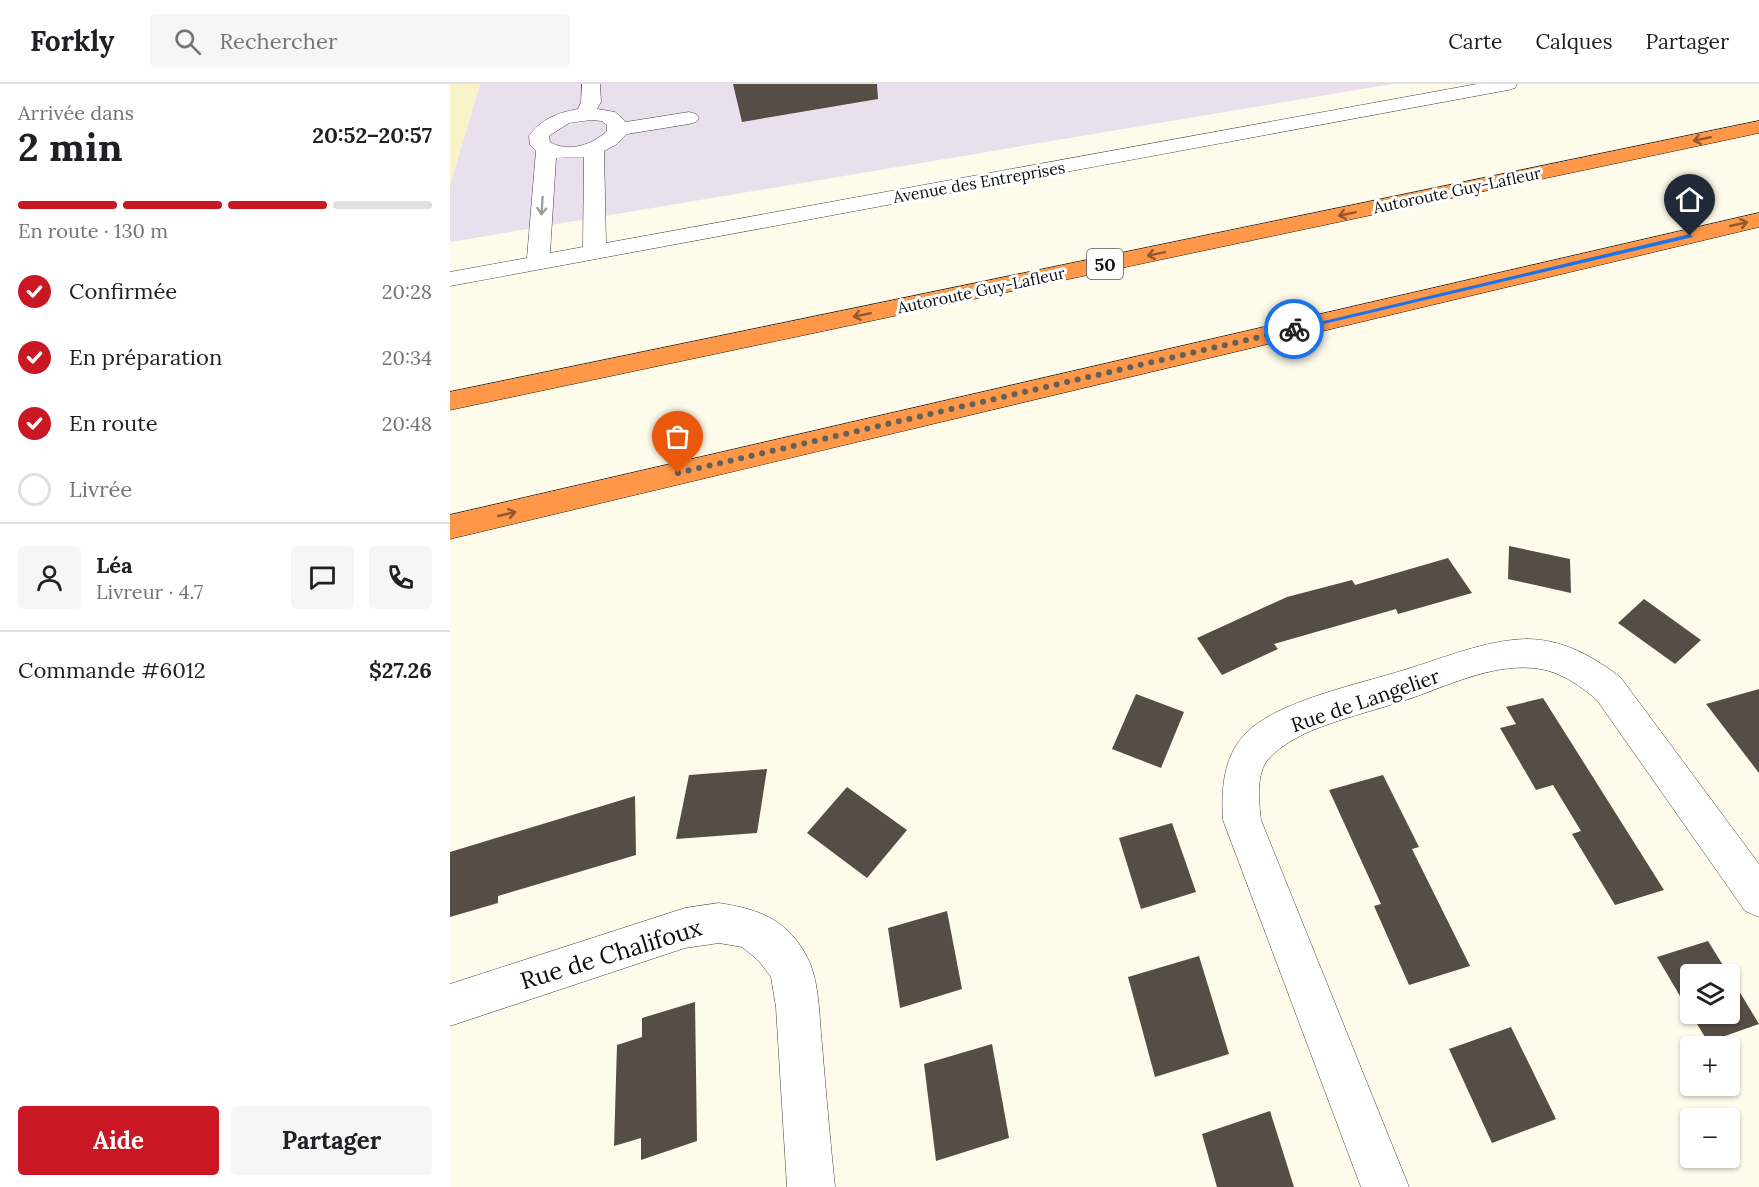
<!DOCTYPE html>
<html lang="fr">
<meta charset="utf-8">
<style>
body{margin:0;font-family:Lora,serif;background:#f6f6f6;color:#202124;height:100vh;display:flex;flex-direction:column;font-size:22px;white-space:nowrap}
*{box-sizing:border-box;margin:0}
p{font-size:20px;color:#757577}
.icon{flex:none;width:33px;height:33px;fill:none;stroke:currentColor;stroke-width:2;stroke-linecap:round;stroke-linejoin:round}
.map{position:relative;flex:1;overflow:hidden}
.details{display:flex;flex-direction:column;background:#fff;width:450px}
.details>*{flex:none}
.fabs{position:absolute;left:1230px;top:880px;display:grid;gap:12px}
.fabs a{display:grid;place-items:center;width:60px;height:60px;border-radius:6px;background:#fff;box-shadow:0 2px 4px #0004;font-size:30px}
.pin{position:absolute;display:grid;place-items:center;width:51px;height:51px;color:#fff;margin:-62px -26px;border-radius:50% 50% 50% 0;rotate:-45deg;box-shadow:0 0 6px #0007}
.pin .icon{rotate:45deg}
.courier{position:absolute;display:grid;place-items:center;width:60px;height:60px;margin:-30px;border:4px solid #1a73e8;border-radius:50%;background:#fff;color:#222;box-shadow:0 2px 8px #0007}
.head em{font-style:normal;font-weight:700}
.head div{display:flex;flex-direction:column-reverse}
.head{display:flex;align-items:center;justify-content:space-between;height:102px;padding:0 18px}
h1{font-size:39px;font-weight:700;line-height:45px}
.bar{display:grid;grid-template-columns:repeat(4,1fr);gap:9px 6px;align-content:center;height:72px;padding:0 18px}
.bar i{height:8px;border-radius:4px;background:#e0e0e0}
.bar .selected{background:#ca1724}
.bar p{grid-column:span 4}
.line{display:flex;align-items:center;gap:15px;padding:0 18px;border-top:2px solid #e0e0e0}
.line div{flex:1}
.round{display:grid;place-items:center;flex:none;width:63px;height:63px;border-radius:6px;background:#f6f6f6}
ol{padding:0 18px;list-style:none}
li{display:flex;align-items:center;gap:18px;height:66px}
li p{margin-inline-start:auto}
li .icon{padding:6px;border-radius:50%;background:#ca1724;color:#fff;stroke-width:4}
li:last-child{color:#757577}
li i{width:33px;height:33px;border:3px solid #e0e0e0;border-radius:50%}
.cta{display:flex;gap:12px;margin-top:auto;padding:12px 18px}
.cta a{flex:1;height:69px;border-radius:6px;background:#ca1724;color:#fff;font-size:24px;font-weight:700;line-height:69px;text-align:center}
.cta a+a{background:#f6f6f6;color:#202124}
header{display:flex;align-items:center;gap:36px;box-sizing:border-box;height:84px;padding:0 30px;background:#fff;border-bottom:2px solid #e0e0e0}
header strong{font-size:28px}
nav{display:flex;gap:33px;margin-inline-start:auto;font-size:21px}
.search{width:420px;height:54px;background:#f6f6f6;display:flex;align-items:center;gap:15px;box-sizing:border-box;padding:0 21px;border-radius:6px;color:#757577;font-size:22px}
main{display:flex;flex:1;min-height:0}
.map>svg:first-child{display:block}
</style>
<header>
<strong>Forkly</strong>
<div class="search"><svg class="icon" aria-label="search" viewBox="0 0 24 24"><circle cx="10" cy="10" r="6"/><path d="M15 15l6 6"/></svg>Rechercher</div>
<nav><a>Carte</a><a>Calques</a><a>Partager</a></nav>
</header>
<main>
<section class="details">
<div class="head"><div><h1>2 min</h1><p>Arrivée dans</p></div><em>20:52–20:57</em></div>
<div class="bar"><i class="selected"></i><i class="selected"></i><i class="selected"></i><i></i><p>En route · 130 m</p></div>
<ol>
<li><svg class="icon" aria-label="check" viewBox="0 0 24 24"><path d="M5 12l5 5 9-10"/></svg>Confirmée<p>20:28</p></li>
<li><svg class="icon" aria-label="check" viewBox="0 0 24 24"><path d="M5 12l5 5 9-10"/></svg>En préparation<p>20:34</p></li>
<li><svg class="icon" aria-label="check" viewBox="0 0 24 24"><path d="M5 12l5 5 9-10"/></svg>En route<p>20:48</p></li>
<li><i></i>Livrée</li>
</ol>
<div class="line" style="height:108px"><a class="round"><svg class="icon" aria-label="person" viewBox="0 0 24 24"><circle cx="12" cy="8" r="4"/><path d="M4 21q1-7 8-7t8 7"/></svg></a><div><b>Léa</b><p>Livreur · 4.7</p></div><a class="round"><svg class="icon" aria-label="chat" viewBox="0 0 24 24"><path d="M4 5h16v11H9l-5 4z"/></svg></a><a class="round"><svg class="icon" aria-label="phone" viewBox="0 0 24 24"><path d="M5 4h4l2 5-3 2q2 4 5 5l2-3 5 2v4C11 20 4 13 5 4z"/></svg></a></div>
<div class="line" style="height:78px"><div>Commande #6012</div><b>$27.26</b></div>
<div class="cta"><a>Aide</a><a>Partager</a></div>
</section>
<div class="map">
<svg width="1309" height="1103" viewBox="0 0 1309 1103">
<rect width="100%" height="100%" fill="#fffbeb"/>
<polygon fill="#eadfec" points="30,0 942,0 0,158 0,101"/>
<polygon fill="#f8f3c8" points="0,0 30,0 0,101"/>
<g fill="#564d47">
<polygon points="283,0 427,0 428,15 292,38"/>
<polygon points="1059,462 1120,475 1121,509 1058,495"/>
<polygon points="998,474 1022,509 948,530 946,525 824,560 828,565 772,591 747,554 837,513 902,496 905,501"/>
<polygon points="1194,515 1251,556 1225,580 1168,539"/>
<polygon points="1309,605 1309,689 1256,620"/>
<polygon points="686,610 734,628 711,684 662,665"/>
<polygon points="1093,614 1129,671 1214,806 1165,821 1122,750 1131,747 1103,701 1086,706 1050,644 1066,640 1056,623"/>
<polygon points="317,685 307,749 226,755 239,691"/>
<polygon points="933,691 969,763 962,765 1020,882 959,901 924,822 931,820 879,706"/>
<polygon points="397,703 457,746 417,794 357,749"/>
<polygon points="185,712 186,771 48,812 48,819 0,833 0,768"/>
<polygon points="722,739 746,808 691,825 669,754"/>
<polygon points="497,827 512,905 450,924 438,844"/>
<polygon points="1258,857 1279,891 1240,891 1240,929 1207,873"/>
<polygon points="749,872 779,970 705,993 678,893"/>
<polygon points="1280,892 1309,940 1258,958 1241,930 1280,930"/>
<polygon points="245,918 247,1057 191,1076 191,1054 164,1062 167,961 192,953 192,934"/>
<polygon points="1061,943 1106,1035 1042,1059 999,965"/>
<polygon points="542,960 559,1054 486,1077 474,980"/>
<polygon points="820,1027 844,1103 767,1103 752,1050"/>
</g>
<g fill="none" stroke-linecap="round" stroke-linejoin="round">
<g stroke="#3f3f3f" stroke-width="1">
<g id="minor">
<path d="M132,0H150L151,18L147,25L165,28L176,38L239,28L246,30L249,34L246,38L239,40L177,50L167,60L154,67L156,159L1027,0H1067L1065,4L1058,6L0,202V188L77,174L86,67L80,61L79,52C91,35 107,29 128,25L131,18ZM141,36L152,37L157,41V47C142,61 118,69 100,58L99,52L119,39ZM134,73L133,163L100,169L106,74Z"/>
<path d="M1077,555C1112,555 1145,573 1171,594L1309,780V833L1295,827L1147,616C1128,600 1108,586 1083,584C1040,580 995,603 956,616C923,627 888,635 856,649C842,656 826,665 816,678C806,694 809,718 811,736L959,1103H911L773,736C771,707 773,673 795,650C826,617 910,600 954,586C994,574 1035,556 1077,555Z"/>
<path d="M269,819C307,825 336,834 356,871C370,896 369,933 372,961C376,1008 380,1056 385,1103H337L326,923L321,893L309,877L292,863L269,859L235,864L0,942V900L235,824Z"/>
</g>
</g>
<g stroke="#1d1d1d" stroke-width="1">
<g id="highway">
<polygon points="1309,37 1309,49 0,326 0,308"/>
<polygon points="1309,129 1309,143 0,455 0,431"/>
</g>
</g>
<use href="#minor" fill="#fff" fill-rule="evenodd"/>
<use href="#highway" fill="#ff9749" fill-rule="evenodd"/>
</g>
<defs><path id="oneway-shaft" d="M-6 0H5M1.5-3L5.5 0L1.5 3" fill="none" stroke-width="1.6" stroke-linecap="round" stroke-linejoin="round" transform="scale(1.5)"/></defs>
<g stroke="#92582e">
<use href="#oneway-shaft" transform="translate(1252 55) rotate(168)"/>
<use href="#oneway-shaft" transform="translate(897 130) rotate(168)"/>
<use href="#oneway-shaft" transform="translate(1289 140) rotate(-13)"/>
<use href="#oneway-shaft" transform="translate(706 170) rotate(168)"/>
<use href="#oneway-shaft" transform="translate(412 231) rotate(168)"/>
<use href="#oneway-shaft" transform="translate(57 430) rotate(-13)"/>
</g>
<use stroke="#9e9e9e" href="#oneway-shaft" transform="translate(92 122) rotate(94)"/>
<polygon fill="#1a73e8" points="1240,150 1243,153 844,247 840,245"/>
<g fill="none" stroke-linecap="round" stroke-linejoin="round">
<polyline stroke="#61605a" stroke-width="6" stroke-dasharray="0 10.8" points="228,389 844,245"/>
</g>
<g text-anchor="middle" dominant-baseline="central" stroke-width="6" stroke-linejoin="round" paint-order="stroke">
<g font-size="16" fill="#0c0c0c" stroke="#fff">
<text transform="translate(529 98) rotate(-10)">Avenue des Entreprises</text>
<text transform="translate(1007 106) rotate(-12)">Autoroute Guy-Lafleur</text>
<text transform="translate(531 206) rotate(-12)">Autoroute Guy-Lafleur</text>
</g>
<rect fill="#fff" stroke="#555" stroke-width="1.5" x="637" y="165" width="36" height="30" rx="4.5"/>
<g font-size="18" font-weight="bold" fill="#0c0c0c">
<text x="655" y="180">50</text>
</g>
<g font-size="20" fill="#0c0c0c" stroke="#fff">
<text transform="translate(915 616) rotate(-19)">Rue de Langelier</text>
</g>
<g font-size="24" fill="#0c0c0c" stroke="#fff">
<text transform="translate(161 870) rotate(-17)">Rue de Chalifoux</text>
</g>
</g>
</svg>
<div class="fabs">
<a><svg class="icon" aria-label="layers" viewBox="0 0 24 24"><path d="M12 4l9 5-9 5-9-5zM3 14l9 5 9-5"/></svg></a>
<a>+</a>
<a>−</a>
</div>
<div class="pin" style="left:228px;top:389px;background:#ea580c"><svg class="icon" aria-label="bag" viewBox="0 0 24 24"><path d="M5 8h14l-1 12H6zM9 8a3 3 0 0 1 6 0"/></svg></div>
<div class="pin" style="left:1240px;top:152px;background:#1f2937"><svg class="icon" aria-label="home" viewBox="0 0 24 24"><path d="M3 11l9-7 9 7M6 9v11h12V9"/></svg></div>
<div class="courier" style="left:844px;top:245px"><svg class="icon" aria-label="bike" viewBox="0 0 24 24"><circle cx="6" cy="16" r="4"/><circle cx="18" cy="16" r="4"/><path d="M6 16l4-8h5l3 8M10 8l3 8H6M13 5h3"/></svg></div>
</div>
</main>
